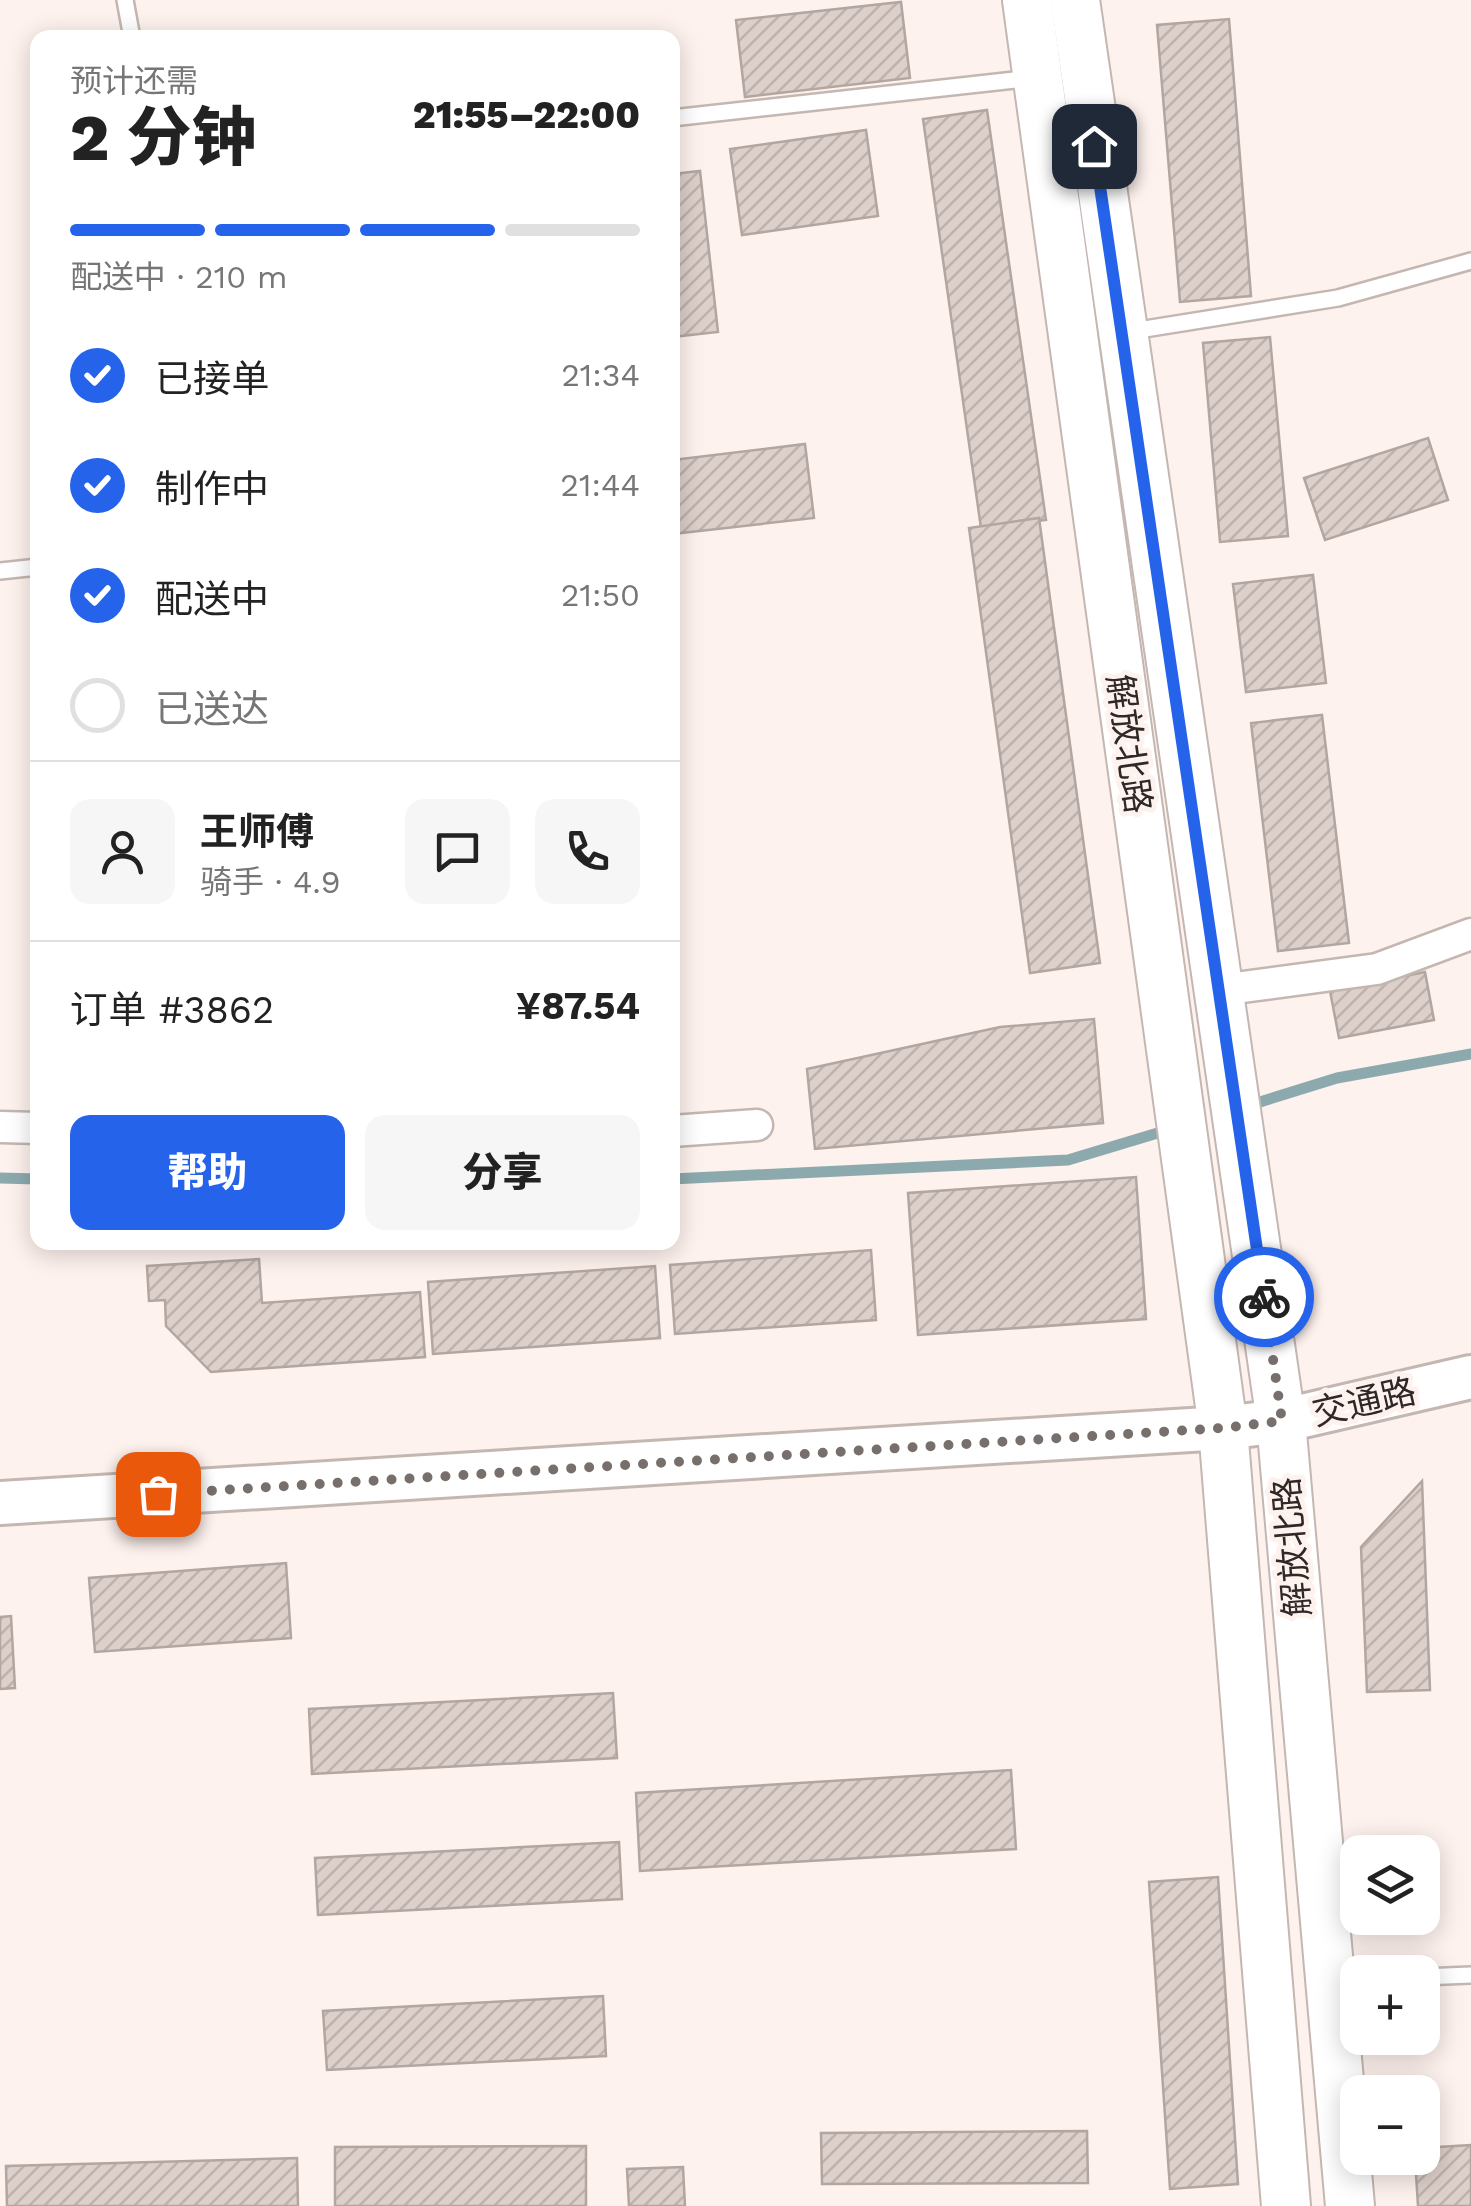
<!DOCTYPE html>
<html lang="zh">
<meta charset="utf-8">
<style>
body{margin:0;font-family:"Work Sans","Noto Sans SC",sans-serif;background:#f6f6f6;color:#222;height:100vh;display:flex;flex-direction:column;font-size:38px;white-space:nowrap}
*{box-sizing:border-box;margin:0}
p{font-size:32px;color:#767676}
.icon{flex:none;width:55px;height:55px;fill:none;stroke:currentColor;stroke-width:2;stroke-linecap:round;stroke-linejoin:round}
.map{position:relative;flex:1;overflow:hidden}
.sheet{position:absolute;left:30px;top:30px;width:650px;height:1220px;display:flex;flex-direction:column;background:#fff;border-radius:20px;box-shadow:0 5px 25px #0003}
.sheet>*{flex:none}
.buttons{position:absolute;left:1340px;top:1835px;display:grid;gap:20px}
.buttons a{display:grid;place-items:center;width:100px;height:100px;border-radius:20px;background:#fff;box-shadow:0 5px 25px #0003;font-size:50px}
.pin{position:absolute;display:grid;place-items:center;width:85px;height:85px;color:#fff;margin:-42px;border-radius:20px;box-shadow:0 5px 15px #0006}
.courier{position:absolute;display:grid;place-items:center;width:100px;height:100px;margin:-50px;border:8px solid #2563eb;border-radius:50%;background:#fff;color:#222;box-shadow:0 2px 12px #0007}
.overview em{font-style:normal;font-weight:800}
.overview div{display:flex;flex-direction:column-reverse}
.overview{display:flex;align-items:center;justify-content:space-between;height:170px;padding:0 40px}
h1{font-size:65px;font-weight:800;line-height:75px}
.bar{display:grid;grid-template-columns:repeat(4,1fr);gap:15px 10px;align-content:center;height:120px;padding:0 40px}
.bar i{height:12px;border-radius:8px;background:#e0e0e0}
.bar .selected{background:#2563eb}
.bar p{grid-column:span 4}
.line{display:flex;align-items:center;gap:25px;padding:0 40px;border-top:2px solid #e0e0e0}
.line div{flex:1}
.round{display:grid;place-items:center;flex:none;width:105px;height:105px;border-radius:20px;background:#f6f6f6}
ol{padding:0 40px;list-style:none}
li{display:flex;align-items:center;gap:30px;height:110px}
li p{margin-inline-start:auto}
li .icon{padding:10px;border-radius:50%;background:#2563eb;color:#fff;stroke-width:4}
li:last-child{color:#767676}
li i{width:55px;height:55px;border:5px solid #e0e0e0;border-radius:50%}
.primary-button{display:flex;gap:20px;margin-top:auto;padding:20px 40px}
.primary-button a{flex:1;height:115px;border-radius:20px;background:#2563eb;color:#fff;font-size:40px;font-weight:800;line-height:115px;text-align:center}
.primary-button a+a{background:#f6f6f6;color:#222}
.map>svg:first-child{display:block}
</style>
<div class="map">
<svg width="1471" height="2206" viewBox="0 0 1471 2206">
<defs>
<pattern id="building-hatch" width="6" height="6" patternUnits="userSpaceOnUse" patternTransform="scale(2.5)"><rect width="6" height="6" fill="#ddcfca"/><path d="M-1 1l2-2M0 6l6-6M5 7l2-2" fill="none" stroke="#beb2ad"/></pattern>
</defs>
<rect width="100%" height="100%" fill="#fef2ee"/>
<g fill="none" stroke-linecap="round" stroke-linejoin="round">
<g stroke="#8caaae" stroke-width="11">
<polyline points="1247,1106 1337,1078 1471,1054"/>
<polyline points="0,1178 38,1179"/>
<polyline points="672,1179 1068,1160 1171,1129"/>
</g>
</g>
<g fill="url(#building-hatch)" stroke="#b3a6a1" stroke-width="2.5">
<polygon points="901,2 910,78 745,97 736,20"/>
<polygon points="1229,19 1251,296 1180,302 1157,25"/>
<polygon points="987,110 1046,520 981,528 923,119"/>
<polygon points="866,130 878,216 742,235 730,149"/>
<polygon points="700,171 718,332 672,337 672,174"/>
<polygon points="1270,337 1288,536 1220,542 1203,343"/>
<polygon points="1428,438 1448,500 1325,540 1304,478"/>
<polygon points="805,444 814,518 672,534 672,460"/>
<polygon points="1039,518 1100,963 1030,973 969,528"/>
<polygon points="1313,575 1326,683 1246,692 1233,584"/>
<polygon points="1322,715 1349,943 1278,951 1251,723"/>
<polygon points="1425,972 1434,1020 1339,1038 1330,991"/>
<polygon points="1094,1019 1103,1123 815,1149 807,1069 1000,1027"/>
<polygon points="1136,1177 1146,1319 918,1335 908,1193"/>
<polygon points="871,1250 876,1320 675,1334 670,1265"/>
<polygon points="259,1259 262,1303 420,1292 425,1357 211,1372 166,1326 165,1300 149,1301 147,1266"/>
<polygon points="655,1266 660,1338 433,1354 428,1282"/>
<polygon points="1422,1481 1430,1690 1367,1692 1361,1547"/>
<polygon points="286,1563 291,1638 95,1652 89,1578"/>
<polygon points="11,1616 15,1688 0,1689 0,1617"/>
<polygon points="613,1693 617,1758 312,1774 309,1709"/>
<polygon points="1011,1770 1016,1849 640,1871 636,1793"/>
<polygon points="619,1842 622,1899 318,1915 315,1858"/>
<polygon points="1218,1877 1238,2184 1170,2189 1149,1882"/>
<polygon points="603,1996 606,2056 327,2070 323,2011"/>
<polygon points="1087,2131 1088,2183 822,2184 821,2133"/>
<polygon points="1471,2145 1471,2206 1418,2206 1415,2158 1422,2158 1422,2148"/>
<polygon points="586,2146 586,2206 335,2206 335,2147"/>
<polygon points="297,2158 298,2206 7,2206 6,2166"/>
<polygon points="683,2167 685,2206 629,2206 627,2169"/>
</g>
<g fill="none" stroke-linecap="round" stroke-linejoin="round">
<g stroke="#c4b7b1" stroke-width="20">
<g id="lane">
<polyline points="125,0 132,38"/>
<polyline points="672,118 1033,78"/>
<polyline points="1126,332 1338,298 1471,261"/>
<polyline points="0,571 38,567"/>
<polyline points="1422,1977 1471,1975"/>
</g>
</g>
<g stroke="#c4b7b1" stroke-width="35">
<g id="street">
<polyline points="1220,990 1377,969 1471,934"/>
<polyline points="0,1127 38,1128"/>
<polyline points="672,1131 757,1125"/>
</g>
</g>
<g stroke="#c4b7b1" stroke-width="48">
<polyline id="secondary" points="0,1503 1223,1428 1281,1421 1471,1377"/>
</g>
<g stroke="#c4b7b1" stroke-width="52">
<g id="primary">
<polyline points="1027,0 1223,1428 1286,2206"/>
<polyline points="1075,0 1281,1421 1350,2206"/>
</g>
</g>
<use href="#lane" stroke="#fff" stroke-width="15"/>
<use href="#street" stroke="#fff" stroke-width="30"/>
<use href="#secondary" stroke="#fff" stroke-width="42"/>
<use href="#primary" stroke="#fff" stroke-width="48"/>
</g>
<g fill="none" stroke-linecap="round" stroke-linejoin="round">
<polyline stroke="#776f6c" stroke-width="10" stroke-dasharray="0 18" points="158,1494 1223,1428 1282,1421 1264,1297"/>
<polyline stroke="#2563eb" stroke-width="12" points="1094,146 1264,1297"/>
</g>
<g text-anchor="middle" dominant-baseline="central" stroke-width="10" stroke-linejoin="round" paint-order="stroke">
<g font-size="35" fill="#2e2826" stroke="#fef2ee">
<text transform="translate(1129 744) rotate(82)">解放北路</text>
<text transform="translate(1364 1402) rotate(-13)">交通路</text>
<text transform="translate(1292 1547) rotate(-95)">解放北路</text>
</g>
</g>
</svg>
<div class="buttons">
<a><svg class="icon" aria-label="layers" viewBox="0 0 24 24"><path d="M12 4l9 5-9 5-9-5zM3 14l9 5 9-5"/></svg></a>
<a>+</a>
<a>−</a>
</div>
<div class="pin" style="left:158px;top:1494px;background:#ea580c"><svg class="icon" aria-label="bag" viewBox="0 0 24 24"><path d="M5 8h14l-1 12H6zM9 8a3 3 0 0 1 6 0"/></svg></div>
<div class="pin" style="left:1094px;top:146px;background:#1f2937"><svg class="icon" aria-label="home" viewBox="0 0 24 24"><path d="M3 11l9-7 9 7M6 9v11h12V9"/></svg></div>
<div class="courier" style="left:1264px;top:1297px"><svg class="icon" aria-label="bike" viewBox="0 0 24 24"><circle cx="6" cy="16" r="4"/><circle cx="18" cy="16" r="4"/><path d="M6 16l4-8h5l3 8M10 8l3 8H6M13 5h3"/></svg></div>
<section class="sheet">
<div class="overview"><div><h1>2 分钟</h1><p>预计还需</p></div><em>21:55–22:00</em></div>
<div class="bar"><i class="selected"></i><i class="selected"></i><i class="selected"></i><i></i><p>配送中 · 210 m</p></div>
<ol>
<li><svg class="icon" aria-label="check" viewBox="0 0 24 24"><path d="M5 12l5 5 9-10"/></svg>已接单<p>21:34</p></li>
<li><svg class="icon" aria-label="check" viewBox="0 0 24 24"><path d="M5 12l5 5 9-10"/></svg>制作中<p>21:44</p></li>
<li><svg class="icon" aria-label="check" viewBox="0 0 24 24"><path d="M5 12l5 5 9-10"/></svg>配送中<p>21:50</p></li>
<li><i></i>已送达</li>
</ol>
<div class="line" style="height:180px"><a class="round"><svg class="icon" aria-label="person" viewBox="0 0 24 24"><circle cx="12" cy="8" r="4"/><path d="M4 21q1-7 8-7t8 7"/></svg></a><div><b>王师傅</b><p>骑手 · 4.9</p></div><a class="round"><svg class="icon" aria-label="chat" viewBox="0 0 24 24"><path d="M4 5h16v11H9l-5 4z"/></svg></a><a class="round"><svg class="icon" aria-label="phone" viewBox="0 0 24 24"><path d="M5 4h4l2 5-3 2q2 4 5 5l2-3 5 2v4C11 20 4 13 5 4z"/></svg></a></div>
<div class="line" style="height:130px"><div>订单 #3862</div><b>¥87.54</b></div>
<div class="primary-button"><a>帮助</a><a>分享</a></div>
</section>
</div>
